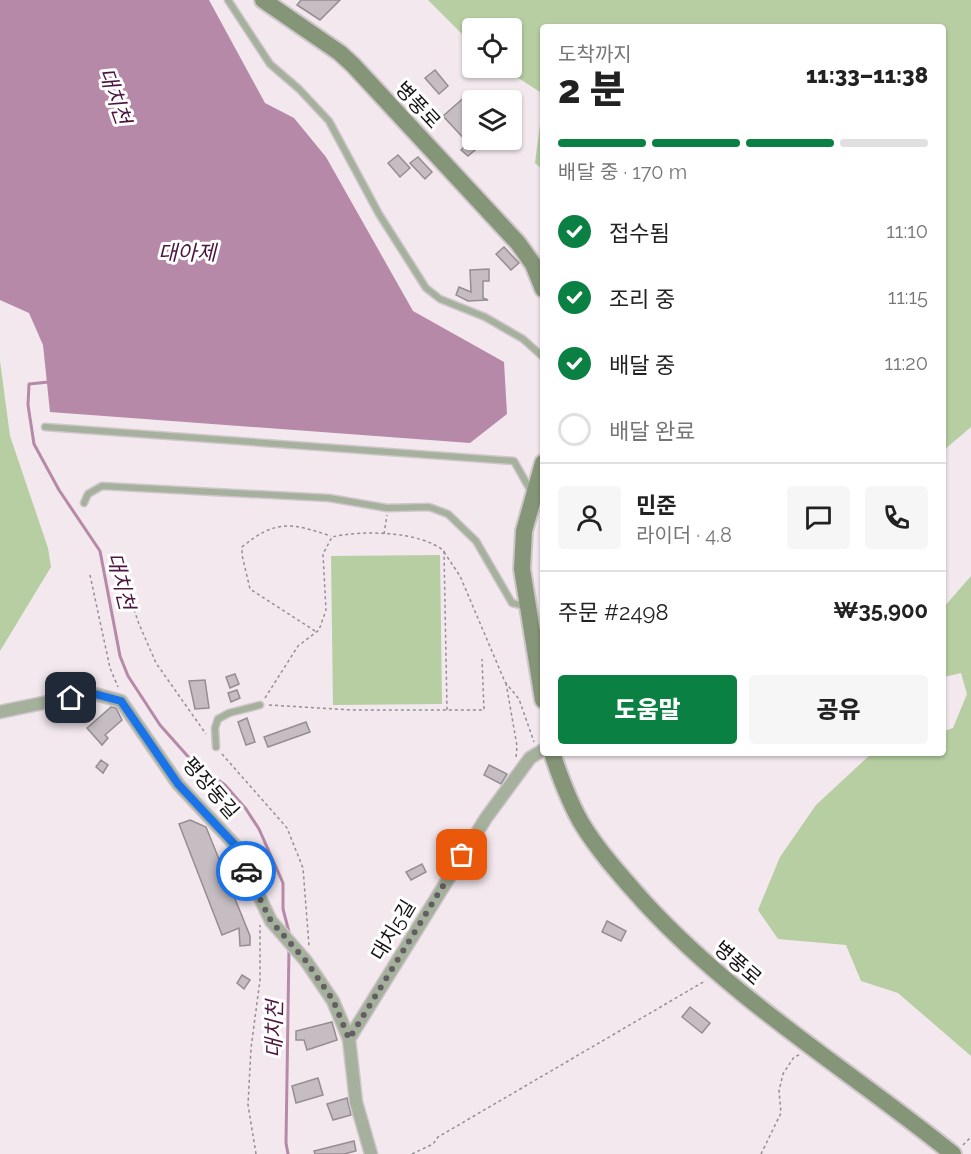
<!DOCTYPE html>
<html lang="ko">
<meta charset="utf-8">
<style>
body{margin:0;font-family:Raleway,"Noto Sans KR",sans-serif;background:#f6f6f6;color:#222;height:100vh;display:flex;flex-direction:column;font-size:22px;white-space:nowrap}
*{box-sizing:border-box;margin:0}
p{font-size:20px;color:#767676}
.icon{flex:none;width:33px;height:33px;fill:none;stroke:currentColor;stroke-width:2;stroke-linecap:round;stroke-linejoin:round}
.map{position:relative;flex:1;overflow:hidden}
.drawer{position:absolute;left:540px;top:24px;width:406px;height:732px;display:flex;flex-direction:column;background:#fff;border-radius:6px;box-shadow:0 2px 4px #0004}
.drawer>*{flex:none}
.tools{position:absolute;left:462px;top:18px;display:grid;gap:12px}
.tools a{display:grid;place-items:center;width:60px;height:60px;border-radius:6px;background:#fff;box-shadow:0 2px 4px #0004;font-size:30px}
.pin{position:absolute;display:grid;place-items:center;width:51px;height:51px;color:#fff;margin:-26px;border-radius:12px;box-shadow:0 3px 9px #0006}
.courier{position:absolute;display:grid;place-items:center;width:60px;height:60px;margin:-30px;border:4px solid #1a73e8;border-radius:50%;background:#fff;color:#222;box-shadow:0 2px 8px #0007}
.head em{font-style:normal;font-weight:800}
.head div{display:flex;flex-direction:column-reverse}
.head{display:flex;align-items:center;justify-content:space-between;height:102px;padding:0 18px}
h1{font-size:39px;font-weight:800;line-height:45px}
.bar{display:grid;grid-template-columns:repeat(4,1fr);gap:9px 6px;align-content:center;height:72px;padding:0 18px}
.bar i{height:8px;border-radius:4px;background:#e0e0e0}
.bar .active{background:#0b8043}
.bar p{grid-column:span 4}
.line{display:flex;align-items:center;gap:15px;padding:0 18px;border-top:2px solid #e0e0e0}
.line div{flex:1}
.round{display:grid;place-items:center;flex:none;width:63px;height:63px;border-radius:6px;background:#f6f6f6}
ol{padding:0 18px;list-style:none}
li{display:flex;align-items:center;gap:18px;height:66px}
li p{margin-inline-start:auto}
li .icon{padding:6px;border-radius:50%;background:#0b8043;color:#fff;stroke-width:4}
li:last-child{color:#767676}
li i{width:33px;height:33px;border:3px solid #e0e0e0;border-radius:50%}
.primary-button{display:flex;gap:12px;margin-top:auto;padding:12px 18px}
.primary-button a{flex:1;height:69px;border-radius:6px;background:#0b8043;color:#fff;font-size:24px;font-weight:800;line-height:69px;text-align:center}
.primary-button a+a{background:#f6f6f6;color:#222}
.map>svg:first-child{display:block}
</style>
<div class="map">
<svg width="971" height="1154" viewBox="0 0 971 1154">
<rect width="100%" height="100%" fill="#f2e8ee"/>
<g fill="#b6cea1">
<polygon points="428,0 971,0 971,427 944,450 944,27 543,27 543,94 503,68 512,68 512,28 472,28 472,44"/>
<polygon points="543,101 543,170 535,163"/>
<polygon points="0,361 10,436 48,548 51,567 0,651"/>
<polygon points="440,555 442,704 333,705 331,556"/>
<polygon points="971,576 971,1056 898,993 861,981 846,945 778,939 758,910 780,857 816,805 872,753 944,753 944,731 953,728 967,694 961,673 944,677 944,607"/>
</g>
<polygon fill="#b689a8" points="0,0 209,0 265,103 294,118 326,157 413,311 504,362 507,414 470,443 50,412 43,345 29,313 0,300"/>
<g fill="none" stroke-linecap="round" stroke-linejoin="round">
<g stroke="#b689a8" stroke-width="3">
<polyline points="49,382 29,384 28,405 34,444 59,490 100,551 120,656 128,676 160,725 192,761 225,785 246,809 259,829 283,883 283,909 290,936"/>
<polyline points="288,1154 286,1143 289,948"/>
</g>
</g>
<g fill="#c6bdc3" stroke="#968d93" stroke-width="1.5">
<polygon points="301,0 340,0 320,20 297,5"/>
<polygon points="435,70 448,86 439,94 425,78"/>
<polygon points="407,87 414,96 406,102 399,94"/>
<polygon points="467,95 472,100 472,140 487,140 468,156 461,150 468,143 443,116"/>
<polygon points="398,155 410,168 400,177 388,163"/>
<polygon points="418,157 432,172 425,179 410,163"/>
<polygon points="504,247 519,263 511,270 496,254"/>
<polygon points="489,269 489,281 483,281 483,298 488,300 468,301 456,295 459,287 471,292 470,270"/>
<polygon points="235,674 239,684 230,688 226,677"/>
<polygon points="205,680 209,708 195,709 189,681"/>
<polygon points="237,690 240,698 231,702 228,693"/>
<polygon points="111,707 116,708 122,720 105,735 108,738 102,745 87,728"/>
<polygon points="247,718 255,742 246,745 238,722"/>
<polygon points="306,722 310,732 268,747 264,737"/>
<polygon points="101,760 108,765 103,773 96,767"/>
<polygon points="489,765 507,774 501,784 484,775"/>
<polygon points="190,820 206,827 250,936 250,945 240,946 239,928 222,935 179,824"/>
<polygon points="422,864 426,872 411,880 406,872"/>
<polygon points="607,921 626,931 621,941 602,932"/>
<polygon points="242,975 250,980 244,989 237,983"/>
<polygon points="690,1007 710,1023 702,1033 682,1017"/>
<polygon points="332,1022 337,1040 307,1050 304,1040 296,1040 296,1031"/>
<polygon points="318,1078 323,1095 296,1103 292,1086"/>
<polygon points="347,1098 351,1115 333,1120 327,1104"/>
<polygon points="354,1141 356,1151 344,1154 315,1154 314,1151"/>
</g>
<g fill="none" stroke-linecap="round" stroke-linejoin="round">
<g stroke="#cfc6cb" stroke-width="9">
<g id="service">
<polyline points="228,0 270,64 299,89 329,121 379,214 426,288 440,299 485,317 523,339 543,357"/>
<polyline points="45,427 514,461 532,493"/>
<polyline points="84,503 88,494 102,486 329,498 387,508 429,507 448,514 476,541 512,603 525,606"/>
<polyline points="216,747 215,728 218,719 229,713 260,705"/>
</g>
</g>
<g stroke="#cfc6cb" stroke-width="15">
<g id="minor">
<polyline points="0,712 91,693 121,701 178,784 234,844 271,921 306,961 333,1001 349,1039"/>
<polyline points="371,1154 356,1102 349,1039 486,818 530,758 543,750"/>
</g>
</g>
<g stroke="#cfc6cb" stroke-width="20">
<g id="secondary">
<polyline points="263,0 340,53 353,65 518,243 533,264 543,289"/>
<polyline points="543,463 524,531 522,569 543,700"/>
<path d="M552,753C560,777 569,802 582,824C599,852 622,877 644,902C735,1001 849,1070 953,1154"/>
</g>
</g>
<g stroke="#958e93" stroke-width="1.5" stroke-dasharray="3 3" stroke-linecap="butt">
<polyline points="384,534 387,515"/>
<polyline points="444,552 460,576 505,682 519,699 534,742"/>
<polyline points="120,570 139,624 156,663 206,734"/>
<polyline points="90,575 110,668 118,687"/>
<path d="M315,631L250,589L242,555V547C276,519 291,523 331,536"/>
<polyline points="506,683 517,746 516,758"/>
<path d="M265,698L298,646L319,630L326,610L323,554L332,537C362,530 420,531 444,551L447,710"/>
<polyline points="269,705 352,710 484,710 482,659"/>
<polyline points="222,754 287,828 303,868 309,946"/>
<polyline points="963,1145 971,1137"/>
<polyline points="256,1154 248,1105 251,1048 260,980 260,925"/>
<polyline points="412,1154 433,1144 438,1137 705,981"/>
<polyline points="761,1154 781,1113 779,1091 783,1074 794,1057 799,1055"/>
</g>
<use href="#service" stroke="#a6b19d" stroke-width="6"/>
<use href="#minor" stroke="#a6b19d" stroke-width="12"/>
<use href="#secondary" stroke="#859577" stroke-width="16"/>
</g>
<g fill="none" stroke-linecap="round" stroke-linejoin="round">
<polyline stroke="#635e61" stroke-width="6" stroke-dasharray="0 10.8" points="246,871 271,921 306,961 333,1000 349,1039 462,855"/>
<polyline stroke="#1a73e8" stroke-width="8" points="71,698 91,693 121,701 178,784 234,844 246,871"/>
</g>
<g text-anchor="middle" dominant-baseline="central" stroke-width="6" stroke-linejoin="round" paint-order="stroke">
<g font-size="20" fill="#161315" stroke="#fff">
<text transform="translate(418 105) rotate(47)">병풍로</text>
<text transform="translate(211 788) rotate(49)">평장동길</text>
<text transform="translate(393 930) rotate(-59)">대치5길</text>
<text transform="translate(738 963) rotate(41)">병풍로</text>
</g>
<g font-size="21" font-style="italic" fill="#4c153f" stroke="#fff">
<text transform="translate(115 96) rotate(71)">대치천</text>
<text x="187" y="252">대아제</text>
<text transform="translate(121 581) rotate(76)">대치천</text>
<text transform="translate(274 1029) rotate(-89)">대치천</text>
</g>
</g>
</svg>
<div class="tools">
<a><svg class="icon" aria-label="locate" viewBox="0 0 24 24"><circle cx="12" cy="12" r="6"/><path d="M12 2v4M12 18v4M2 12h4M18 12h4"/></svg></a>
<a><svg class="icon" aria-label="layers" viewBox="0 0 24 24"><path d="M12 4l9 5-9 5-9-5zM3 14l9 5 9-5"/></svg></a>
</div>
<div class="pin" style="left:462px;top:855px;background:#ea580c"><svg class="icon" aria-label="bag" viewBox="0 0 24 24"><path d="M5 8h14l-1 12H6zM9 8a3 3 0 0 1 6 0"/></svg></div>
<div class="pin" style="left:71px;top:698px;background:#1f2937"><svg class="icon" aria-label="home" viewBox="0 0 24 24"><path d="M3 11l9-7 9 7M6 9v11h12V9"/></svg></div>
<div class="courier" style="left:246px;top:871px"><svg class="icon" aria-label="car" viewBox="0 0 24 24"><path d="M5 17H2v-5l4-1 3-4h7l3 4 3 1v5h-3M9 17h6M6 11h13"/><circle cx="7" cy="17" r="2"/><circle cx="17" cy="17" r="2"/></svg></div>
<section class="drawer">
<div class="head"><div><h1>2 분</h1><p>도착까지</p></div><em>11:33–11:38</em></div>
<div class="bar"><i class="active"></i><i class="active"></i><i class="active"></i><i></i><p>배달 중 · 170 m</p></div>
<ol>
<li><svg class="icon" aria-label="check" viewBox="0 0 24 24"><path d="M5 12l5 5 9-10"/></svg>접수됨<p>11:10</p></li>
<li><svg class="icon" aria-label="check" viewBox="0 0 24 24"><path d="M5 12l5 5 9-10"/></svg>조리 중<p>11:15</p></li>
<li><svg class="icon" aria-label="check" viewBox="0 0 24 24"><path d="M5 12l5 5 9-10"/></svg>배달 중<p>11:20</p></li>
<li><i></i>배달 완료</li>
</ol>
<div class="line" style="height:108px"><a class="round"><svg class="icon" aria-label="person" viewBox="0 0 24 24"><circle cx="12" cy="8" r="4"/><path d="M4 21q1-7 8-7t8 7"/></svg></a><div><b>민준</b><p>라이더 · 4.8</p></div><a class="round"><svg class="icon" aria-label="chat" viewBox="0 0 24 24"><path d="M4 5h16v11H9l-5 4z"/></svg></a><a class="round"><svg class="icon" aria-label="phone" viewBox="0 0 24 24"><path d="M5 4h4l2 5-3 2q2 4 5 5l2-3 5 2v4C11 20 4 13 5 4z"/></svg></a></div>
<div class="line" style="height:78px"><div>주문 #2498</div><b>₩35,900</b></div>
<div class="primary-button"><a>도움말</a><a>공유</a></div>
</section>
</div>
